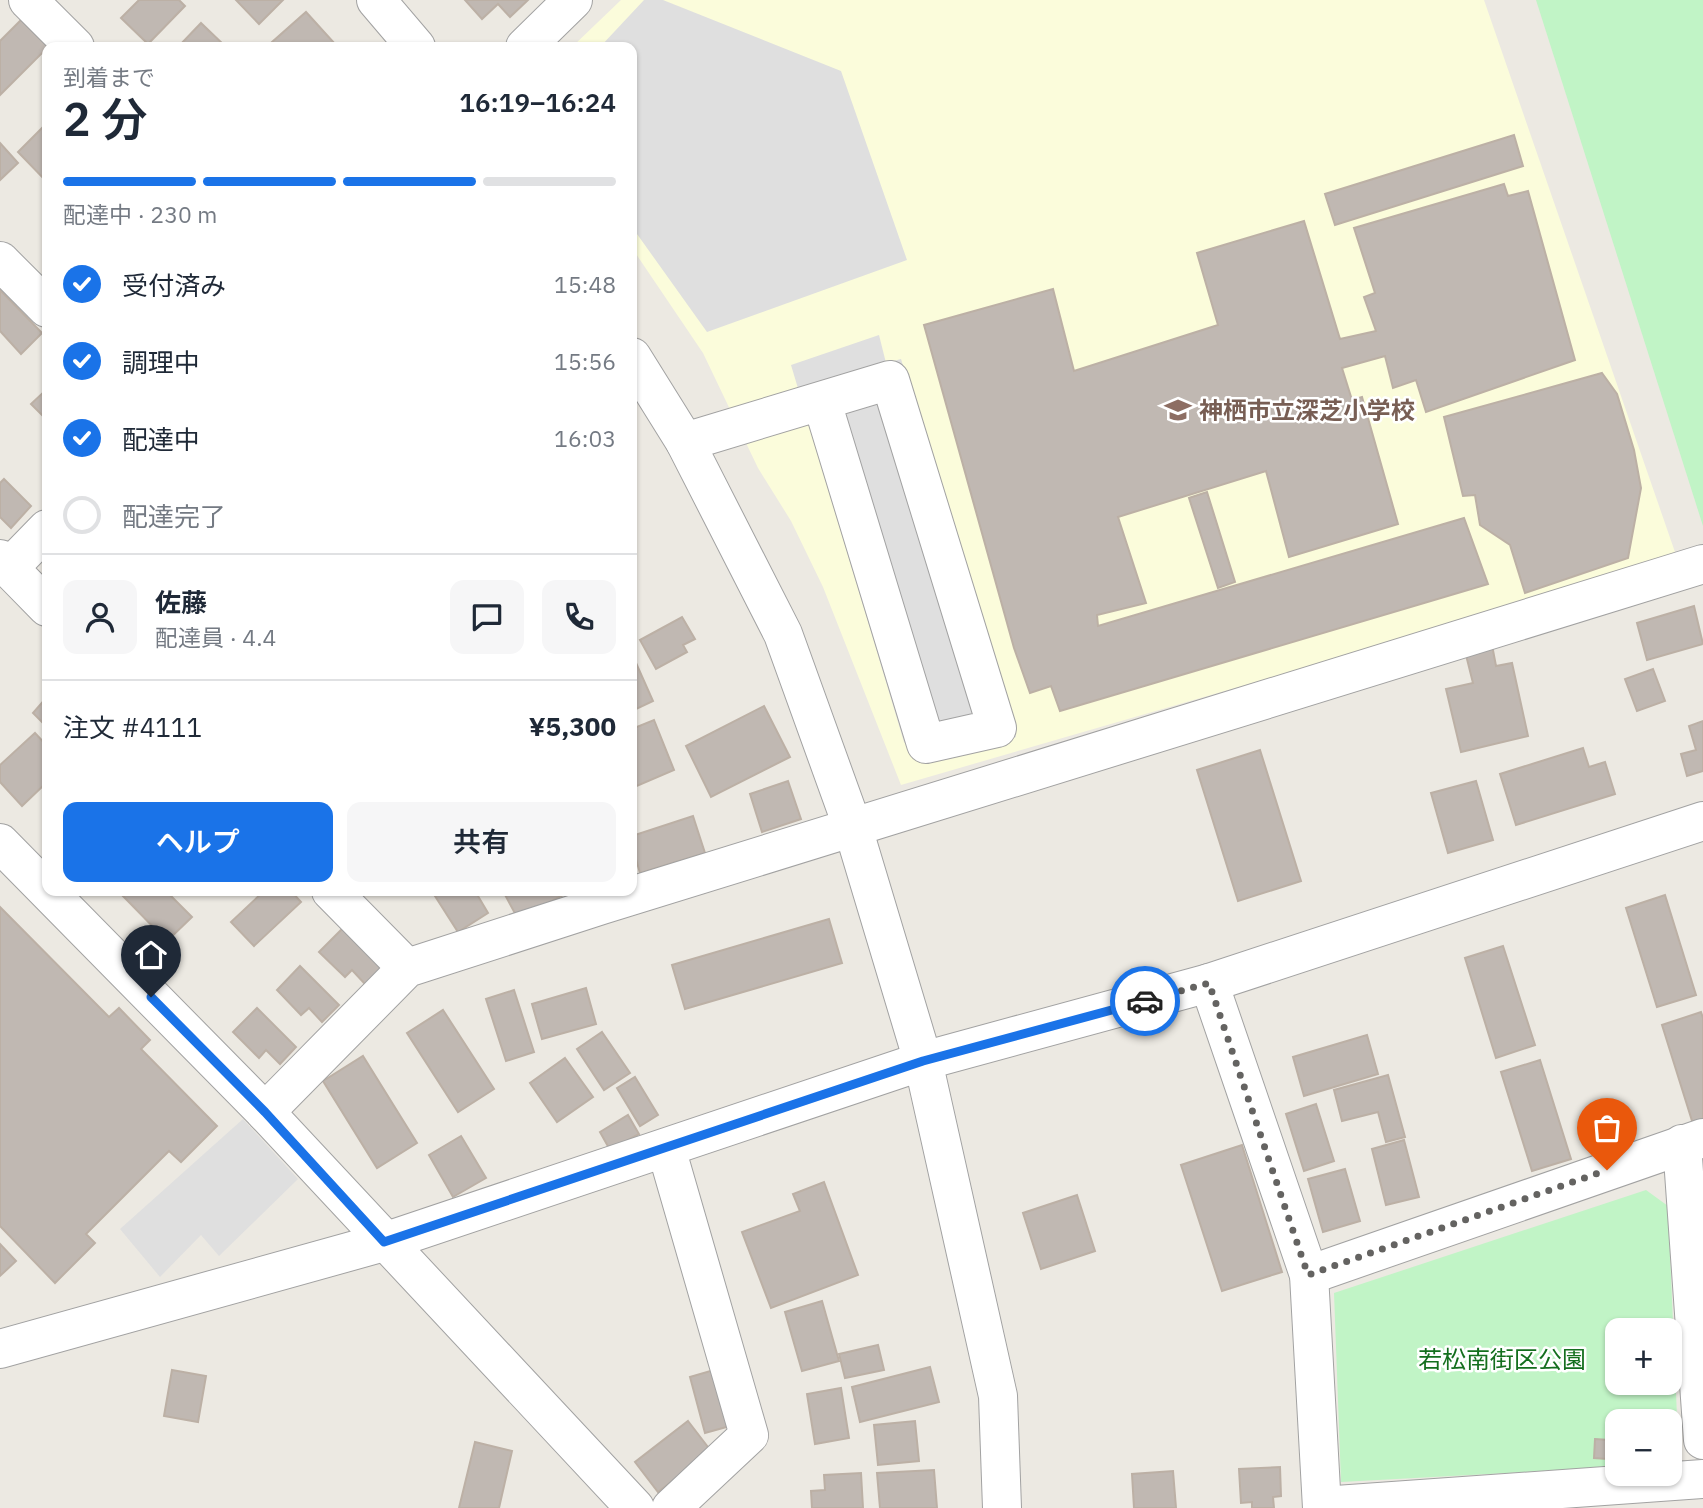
<!DOCTYPE html>
<html lang="ja">
<meta charset="utf-8">
<style>
body{margin:0;font-family:"IBM Plex Sans","Noto Sans JP",sans-serif;background:#f6f6f7;color:#1f2937;height:100vh;display:flex;flex-direction:column;font-size:26px;white-space:nowrap}
*{box-sizing:border-box;margin:0}
p{font-size:23px;color:#747a83}
.icon{flex:none;width:38px;height:38px;fill:none;stroke:currentColor;stroke-width:2;stroke-linecap:round;stroke-linejoin:round}
.map{position:relative;flex:1;overflow:hidden}
.sheet{position:absolute;left:42px;top:42px;width:595px;height:854px;display:flex;flex-direction:column;background:#fff;border-radius:14px;box-shadow:0 2px 5px #0004}
.sheet>*{flex:none}
.controls{position:absolute;left:1605px;top:1318px;display:grid;gap:14px}
.controls a{display:grid;place-items:center;width:77px;height:77px;border-radius:14px;background:#fff;box-shadow:0 2px 5px #0004;font-size:35px}
.pin{position:absolute;display:grid;place-items:center;width:60px;height:60px;color:#fff;margin:-72px -30px;border-radius:50% 50% 50% 0;rotate:-45deg;box-shadow:0 0 7px #0007}
.pin .icon{rotate:45deg}
.courier{position:absolute;display:grid;place-items:center;width:70px;height:70px;margin:-35px;border:5px solid #1a73e8;border-radius:50%;background:#fff;color:#222;box-shadow:0 2px 9px #0007}
.overview em{font-style:normal;font-weight:600}
.overview div{display:flex;flex-direction:column-reverse}
.overview{display:flex;align-items:center;justify-content:space-between;height:119px;padding:0 21px}
h1{font-size:46px;font-weight:600;line-height:52px}
.bar{display:grid;grid-template-columns:repeat(4,1fr);gap:10px 7px;align-content:center;height:84px;padding:0 21px}
.bar i{height:9px;border-radius:5px;background:#e0e1e3}
.bar .current{background:#1a73e8}
.bar p{grid-column:span 4}
.line{display:flex;align-items:center;gap:18px;padding:0 21px;border-top:2px solid #e0e1e3}
.line div{flex:1}
.round{display:grid;place-items:center;flex:none;width:74px;height:74px;border-radius:14px;background:#f6f6f7}
ol{padding:0 21px;list-style:none}
li{display:flex;align-items:center;gap:21px;height:77px}
li p{margin-inline-start:auto}
li .icon{padding:7px;border-radius:50%;background:#1a73e8;color:#fff;stroke-width:4}
li:last-child{color:#747a83}
li i{width:38px;height:38px;border:4px solid #e0e1e3;border-radius:50%}
.button{display:flex;gap:14px;margin-top:auto;padding:14px 21px}
.button a{flex:1;height:80px;border-radius:14px;background:#1a73e8;color:#fff;font-size:28px;font-weight:600;line-height:80px;text-align:center}
.button a+a{background:#f6f6f7;color:#1f2937}
.map>svg:first-child{display:block}
</style>
<div class="map">
<svg width="1703" height="1508" viewBox="0 0 1703 1508">
<rect width="100%" height="100%" fill="#ece9e2"/>
<polygon fill="#fbfcdb" points="621,0 1484,0 1676,555 1369,649 901,785 823,587 791,521 758,468 703,353 632,248 632,47 572,47"/>
<g fill="#c1f4c6" fill-rule="evenodd">
<polygon points="1536,0 1703,0 1703,526"/>
<path d="M1646,1190L1668,1206L1679,1463L1670,1464V1421H1617V1467L1341,1482L1334,1293ZM1617,1330H1670V1382H1617Z"/>
</g>
<g fill="#dfdfdf">
<polygon points="644,0 663,0 841,71 907,260 707,332 632,227 632,47 600,47"/>
<polygon points="879,335 886,363 901,359 1016,737 927,764 904,742 791,365"/>
<polygon points="243,1119 298,1179 219,1256 201,1235 160,1277 120,1229"/>
</g>
<g fill="#c0b8b2" stroke="#bcb0a5" stroke-width="2">
<polygon points="139,0 179,0 185,6 148,44 121,18"/>
<polygon points="236,0 283,0 259,24"/>
<polygon points="465,0 528,0 510,17 498,4 482,19"/>
<polygon points="306,12 336,45 333,47 274,47 271,43"/>
<polygon points="21,20 48,47 0,95 0,41"/>
<polygon points="201,23 226,47 178,47"/>
<polygon points="47,123 47,177 45,180 18,152"/>
<polygon points="1514,135 1523,166 1335,225 1325,194"/>
<polygon points="0,143 18,163 0,180"/>
<polygon points="1504,184 1508,196 1528,191 1575,360 1426,412 1416,380 1393,388 1385,356 1342,368 1352,400 1362,397 1398,524 1289,557 1266,471 1118,517 1146,603 1097,615 1098,626 1464,518 1488,584 1060,711 1051,686 1030,693 1014,648 924,325 1053,289 1074,371 1218,325 1197,253 1304,221 1340,339 1376,331 1364,297 1375,293 1354,228"/>
<polygon points="0,290 42,333 21,354 0,331"/>
<polygon points="1602,373 1617,394 1634,450 1641,488 1628,558 1525,593 1510,545 1480,525 1475,495 1463,496 1444,417"/>
<polygon points="47,389 47,420 31,404"/>
<polygon points="4,479 31,506 11,528 0,517 0,483"/>
<polygon points="1207,492 1235,582 1218,588 1189,498"/>
<polygon points="1694,606 1703,644 1647,660 1637,623"/>
<polygon points="682,617 695,639 683,645 687,652 656,669 640,640"/>
<polygon points="1492,645 1496,666 1512,663 1528,736 1461,752 1446,689 1473,683 1465,651"/>
<polygon points="632,654 653,701 632,711"/>
<polygon points="1653,669 1665,701 1637,711 1625,679"/>
<polygon points="47,697 47,727 33,713"/>
<polygon points="764,706 790,757 711,797 686,746"/>
<polygon points="654,720 674,770 632,788 632,729"/>
<polygon points="1703,721 1703,771 1687,776 1681,754 1696,750 1689,726"/>
<polygon points="35,733 47,746 47,782 22,806 0,782 0,765"/>
<polygon points="1583,748 1589,767 1605,762 1615,794 1516,825 1500,774"/>
<polygon points="1260,750 1301,881 1238,901 1197,770"/>
<polygon points="788,781 801,819 762,832 750,794"/>
<polygon points="1476,781 1493,840 1448,853 1431,793"/>
<polygon points="693,816 705,853 640,873 632,845 632,836"/>
<polygon points="118,891 166,891 192,917 167,941"/>
<polygon points="264,891 291,891 301,902 254,946 231,922"/>
<polygon points="443,891 475,891 488,913 458,932 435,896"/>
<polygon points="503,891 566,891 567,893 518,919"/>
<polygon points="1665,895 1696,995 1657,1007 1626,908"/>
<polygon points="0,907 109,1017 119,1008 150,1040 141,1049 217,1126 181,1162 169,1151 86,1234 95,1243 55,1283 0,1226"/>
<polygon points="829,919 842,963 685,1009 672,965"/>
<polygon points="343,928 382,967 365,984 352,970 345,977 319,952"/>
<polygon points="1503,946 1535,1045 1496,1058 1465,958"/>
<polygon points="300,966 339,1005 322,1022 309,1008 301,1015 277,990"/>
<polygon points="586,988 596,1024 542,1039 532,1004"/>
<polygon points="514,990 534,1052 506,1061 486,999"/>
<polygon points="257,1008 296,1047 280,1064 266,1050 259,1058 233,1032"/>
<polygon points="443,1010 494,1089 458,1112 407,1033"/>
<polygon points="1701,1012 1703,1018 1703,1121 1693,1124 1662,1025"/>
<polygon points="602,1032 630,1073 604,1090 577,1049"/>
<polygon points="1367,1035 1378,1074 1304,1096 1293,1057"/>
<polygon points="363,1056 417,1143 377,1168 323,1081"/>
<polygon points="565,1058 593,1097 557,1122 530,1083"/>
<polygon points="1540,1060 1571,1159 1532,1171 1501,1072"/>
<polygon points="1388,1075 1405,1137 1386,1142 1378,1112 1342,1121 1334,1090"/>
<polygon points="635,1077 658,1115 640,1126 617,1088"/>
<polygon points="1316,1104 1334,1161 1304,1171 1286,1114"/>
<polygon points="628,1115 639,1134 610,1150 600,1132"/>
<polygon points="461,1136 486,1178 453,1197 429,1155"/>
<polygon points="1404,1140 1419,1197 1386,1205 1372,1149"/>
<polygon points="1242,1145 1282,1272 1222,1291 1181,1165"/>
<polygon points="1345,1169 1360,1221 1323,1232 1308,1179"/>
<polygon points="824,1182 858,1275 771,1308 742,1232 800,1211 793,1194"/>
<polygon points="1077,1195 1095,1251 1041,1269 1023,1213"/>
<polygon points="0,1244 16,1261 0,1276"/>
<polygon points="822,1301 839,1361 802,1371 785,1312"/>
<polygon points="878,1345 884,1370 845,1378 839,1354"/>
<polygon points="930,1367 939,1402 860,1422 852,1387"/>
<polygon points="172,1370 206,1376 198,1422 164,1416"/>
<polygon points="714,1370 730,1426 705,1433 690,1377"/>
<polygon points="841,1388 849,1438 815,1444 807,1394"/>
<polygon points="688,1421 711,1451 658,1492 635,1462"/>
<polygon points="915,1421 919,1461 878,1465 874,1425"/>
<polygon points="1595,1439 1608,1440 1607,1459 1594,1458"/>
<polygon points="475,1442 512,1451 499,1508 459,1508"/>
<polygon points="1280,1467 1281,1496 1273,1497 1274,1508 1252,1508 1252,1502 1241,1503 1239,1469"/>
<polygon points="934,1470 937,1508 880,1508 877,1473"/>
<polygon points="1173,1471 1176,1508 1134,1508 1132,1474"/>
<polygon points="861,1473 863,1508 812,1508 811,1491 825,1490 824,1475"/>
</g>
<g fill="none" stroke-linecap="round" stroke-linejoin="round">
<g stroke="#a2a2a2" stroke-width="40">
<g id="minor">
<polyline points="28,0 75,47"/>
<polyline points="376,0 416,47"/>
<polyline points="525,47 573,0"/>
<polyline points="0,261 47,308"/>
<polyline points="632,357 685,442 783,634 853,828 923,1061 998,1396 1002,1508"/>
<polyline points="685,442 890,380 997,728 926,744 822,402"/>
<polyline points="0,559 47,607"/>
<polyline points="9,568 47,529"/>
<polyline points="0,843 265,1112 635,1508"/>
<polyline points="331,891 407,968"/>
<polyline points="1209,983 1309,1275 1322,1508"/>
<polyline points="265,1112 407,968 602,905 1703,564"/>
<polyline points="1682,1144 1703,1440"/>
<polyline points="666,1148 749,1435 671,1508"/>
<polyline points="1309,1275 1703,1138"/>
<polyline points="0,1349 384,1242 923,1061 1209,983 1703,821"/>
<polyline points="1322,1506 1703,1479"/>
</g>
</g>
<use href="#minor" stroke="#fff" stroke-width="38"/>
</g>
<g fill="none" stroke-linecap="round" stroke-linejoin="round">
<polyline stroke="#646361" stroke-width="7" stroke-dasharray="0 12.6" points="1145,1001 1209,983 1308,1275 1607,1170"/>
<polyline stroke="#1a73e8" stroke-width="9" points="151,997 265,1112 384,1242 923,1061 1145,1001"/>
</g>
<defs>
<g id="school-bare" transform="scale(2.1)"><path d="M0-5L7-2L0 1L-7-2ZM-4 1L0 2.5L4 1V4Q0 6-4 4Z" fill="#8d6e63" stroke="#fff" stroke-width="2.5" paint-order="stroke"/></g>
</defs>
<g fill-rule="evenodd">
<use href="#school-bare" x="1178" y="410"/>
</g>
<g text-anchor="middle" dominant-baseline="central" stroke-width="5" stroke-linejoin="round" paint-order="stroke">
<g font-size="24" font-weight="bold" fill="#785e54" stroke="#fff" text-anchor="start">
<text x="1199" y="410">神栖市立深芝小学校</text>
</g>
<g font-size="24" fill="#146f1e" stroke="#fff">
<text x="1502" y="1359">若松南街区公園</text>
</g>
</g>
</svg>
<div class="controls">
<a>+</a>
<a>−</a>
</div>
<div class="pin" style="left:1607px;top:1170px;background:#ea580c"><svg class="icon" aria-label="bag" viewBox="0 0 24 24"><path d="M5 8h14l-1 12H6zM9 8a3 3 0 0 1 6 0"/></svg></div>
<div class="pin" style="left:151px;top:997px;background:#1f2937"><svg class="icon" aria-label="home" viewBox="0 0 24 24"><path d="M3 11l9-7 9 7M6 9v11h12V9"/></svg></div>
<div class="courier" style="left:1145px;top:1001px"><svg class="icon" aria-label="car" viewBox="0 0 24 24"><path d="M5 17H2v-5l4-1 3-4h7l3 4 3 1v5h-3M9 17h6M6 11h13"/><circle cx="7" cy="17" r="2"/><circle cx="17" cy="17" r="2"/></svg></div>
<section class="sheet">
<div class="overview"><div><h1>2 分</h1><p>到着まで</p></div><em>16:19–16:24</em></div>
<div class="bar"><i class="current"></i><i class="current"></i><i class="current"></i><i></i><p>配達中 · 230 m</p></div>
<ol>
<li><svg class="icon" aria-label="check" viewBox="0 0 24 24"><path d="M5 12l5 5 9-10"/></svg>受付済み<p>15:48</p></li>
<li><svg class="icon" aria-label="check" viewBox="0 0 24 24"><path d="M5 12l5 5 9-10"/></svg>調理中<p>15:56</p></li>
<li><svg class="icon" aria-label="check" viewBox="0 0 24 24"><path d="M5 12l5 5 9-10"/></svg>配達中<p>16:03</p></li>
<li><i></i>配達完了</li>
</ol>
<div class="line" style="height:126px"><a class="round"><svg class="icon" aria-label="person" viewBox="0 0 24 24"><circle cx="12" cy="8" r="4"/><path d="M4 21q1-7 8-7t8 7"/></svg></a><div><b>佐藤</b><p>配達員 · 4.4</p></div><a class="round"><svg class="icon" aria-label="chat" viewBox="0 0 24 24"><path d="M4 5h16v11H9l-5 4z"/></svg></a><a class="round"><svg class="icon" aria-label="phone" viewBox="0 0 24 24"><path d="M5 4h4l2 5-3 2q2 4 5 5l2-3 5 2v4C11 20 4 13 5 4z"/></svg></a></div>
<div class="line" style="height:91px"><div>注文 #4111</div><b>¥5,300</b></div>
<div class="button"><a>ヘルプ</a><a>共有</a></div>
</section>
</div>
